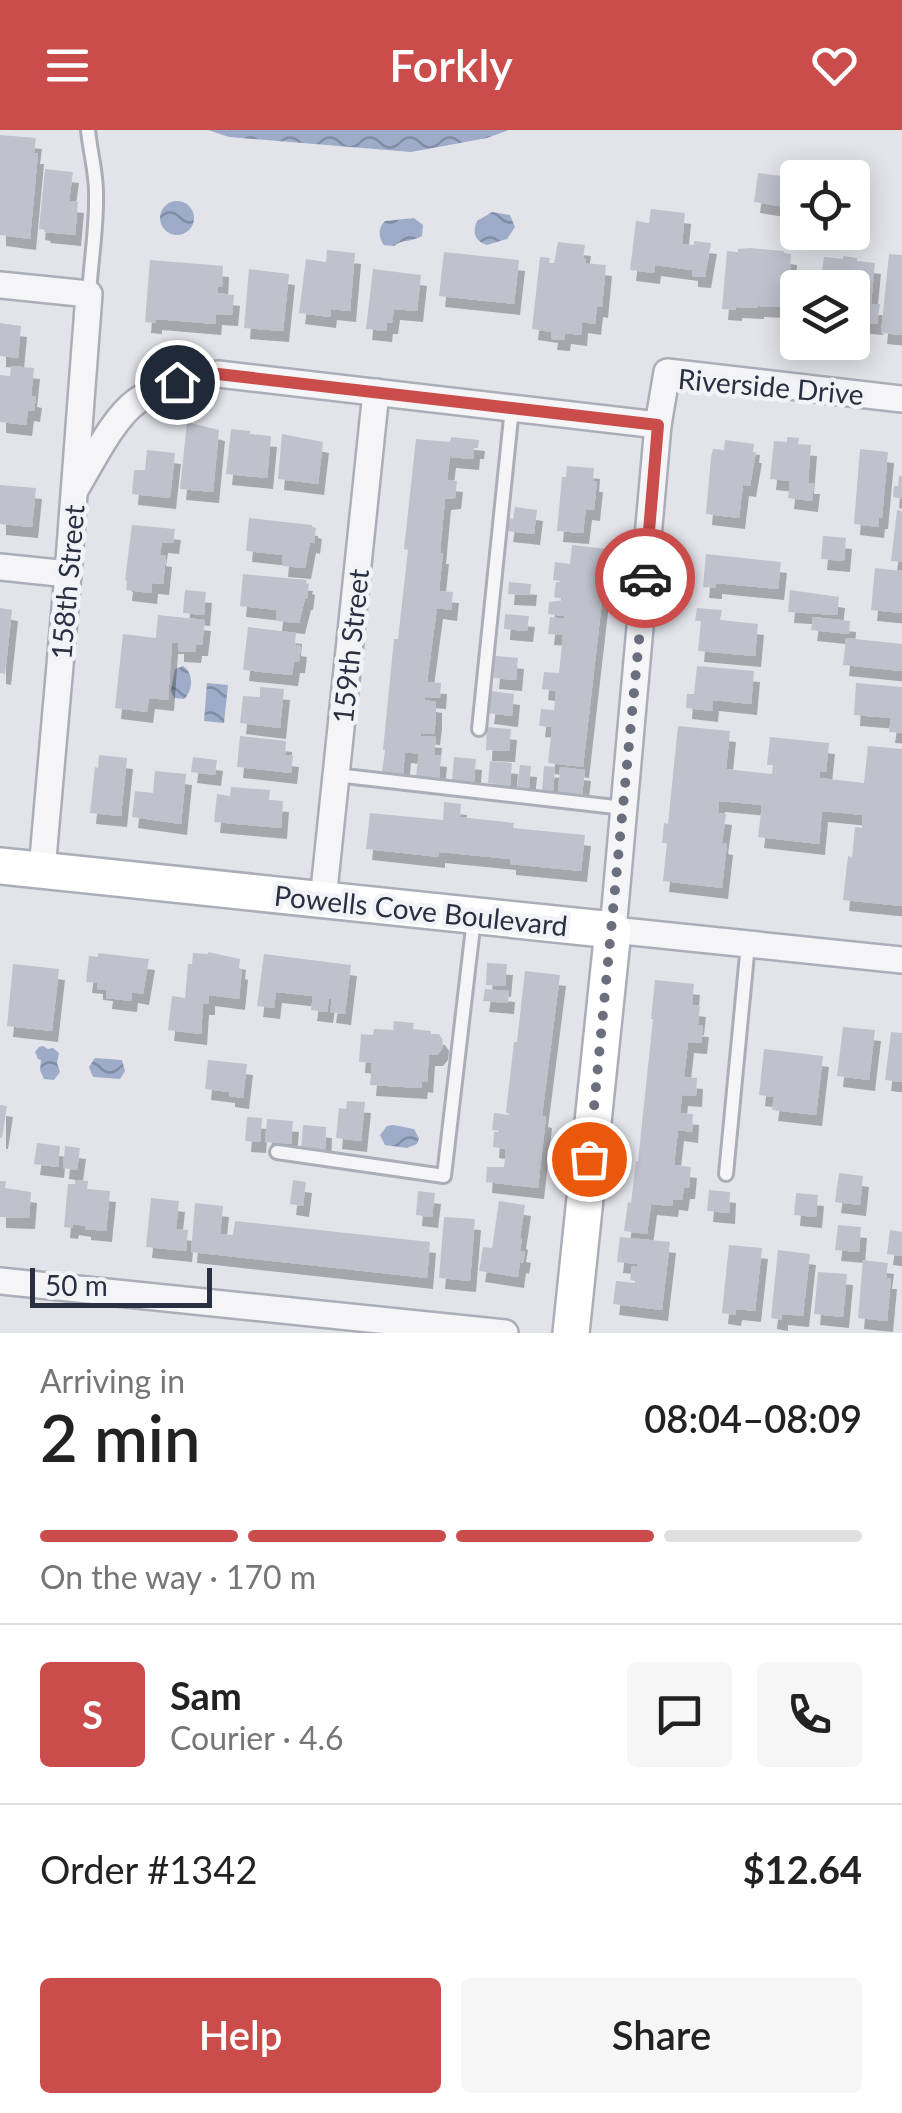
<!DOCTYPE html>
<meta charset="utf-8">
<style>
body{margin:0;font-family:Lato,sans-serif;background:#f6f6f6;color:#222;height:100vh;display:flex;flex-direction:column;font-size:38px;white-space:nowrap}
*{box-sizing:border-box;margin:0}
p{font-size:32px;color:#767676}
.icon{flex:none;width:55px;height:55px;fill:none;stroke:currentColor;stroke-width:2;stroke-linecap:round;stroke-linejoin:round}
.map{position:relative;height:1203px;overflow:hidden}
.side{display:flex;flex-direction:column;background:#fff;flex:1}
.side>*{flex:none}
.tools{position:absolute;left:780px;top:30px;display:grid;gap:20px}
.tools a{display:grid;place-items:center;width:90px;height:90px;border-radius:10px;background:#fff;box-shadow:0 5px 25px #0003;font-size:50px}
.scale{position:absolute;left:30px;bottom:25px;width:182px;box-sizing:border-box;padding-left:10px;border:5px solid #2a2f42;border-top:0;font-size:28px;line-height:35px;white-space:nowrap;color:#2a2f42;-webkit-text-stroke:8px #f2f3f7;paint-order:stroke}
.pin{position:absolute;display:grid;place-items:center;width:85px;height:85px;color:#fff;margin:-42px;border:5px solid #fff;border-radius:50%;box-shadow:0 2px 10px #0007}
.courier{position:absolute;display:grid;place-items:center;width:100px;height:100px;margin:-50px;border:8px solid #cb4d4b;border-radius:50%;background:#fff;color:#222;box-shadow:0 2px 12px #0007}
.headline em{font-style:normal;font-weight:600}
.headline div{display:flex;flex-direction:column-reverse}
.headline{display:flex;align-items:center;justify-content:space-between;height:170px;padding:0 40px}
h1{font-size:65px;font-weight:600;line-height:75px}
.bar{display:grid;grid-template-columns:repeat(4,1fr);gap:15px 10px;align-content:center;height:120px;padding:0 40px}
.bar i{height:12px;border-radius:8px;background:#e0e0e0}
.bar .current{background:#cb4d4b}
.bar p{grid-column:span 4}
.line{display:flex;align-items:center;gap:25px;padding:0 40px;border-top:2px solid #e0e0e0}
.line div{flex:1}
.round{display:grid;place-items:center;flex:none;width:105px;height:105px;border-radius:10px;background:#f6f6f6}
.button{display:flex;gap:20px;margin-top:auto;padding:20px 40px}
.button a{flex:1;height:115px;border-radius:10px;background:#cb4d4b;color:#fff;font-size:40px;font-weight:600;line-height:115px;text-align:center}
.button a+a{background:#f6f6f6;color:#222}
header{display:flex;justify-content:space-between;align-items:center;height:130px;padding:0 40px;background:#cb4d4b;color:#fff;font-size:45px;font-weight:600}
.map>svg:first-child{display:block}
</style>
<header><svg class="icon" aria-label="menu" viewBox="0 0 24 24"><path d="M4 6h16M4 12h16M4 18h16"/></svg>Forkly<svg class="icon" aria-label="heart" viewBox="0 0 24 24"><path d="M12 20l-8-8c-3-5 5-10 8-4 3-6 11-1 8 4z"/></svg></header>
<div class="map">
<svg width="902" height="1203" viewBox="0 0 902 1203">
<defs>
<pattern id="water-waves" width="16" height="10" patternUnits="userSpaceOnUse" patternTransform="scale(2.5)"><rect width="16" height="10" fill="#9eacc9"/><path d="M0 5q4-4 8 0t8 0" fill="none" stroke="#818ca5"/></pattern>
<filter id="shadow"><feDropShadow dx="6" dy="11" stdDeviation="0" flood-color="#0004"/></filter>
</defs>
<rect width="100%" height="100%" fill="#e2e4ea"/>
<g fill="url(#water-waves)">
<polygon points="208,0 509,0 487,8 411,22 229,7"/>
<circle cx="177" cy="88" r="17"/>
<path d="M492,82L510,85L515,97L507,109L487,115C475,111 472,103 477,91Z"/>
<path d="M414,88L423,95L422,106C413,112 402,109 394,116L384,115C378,107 378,97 385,91Z"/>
<path d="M183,536C194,543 193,561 184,569L174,568L171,560L175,539Z"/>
<polygon points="207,553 228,555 224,593 204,591"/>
<polygon points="43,916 48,919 53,918 59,923 57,933 60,942 54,950 44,949 40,940 41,930 38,929 35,922 39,917"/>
<polygon points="95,928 122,930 125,941 120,949 93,947 89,937"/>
<polygon points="393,995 414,999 419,1008 417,1014 407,1018 385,1015 380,1005 387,996"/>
</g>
<g fill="#bfc2cd" filter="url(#shadow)">
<polygon points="0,5 36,8 34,23 38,23 30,109 0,105"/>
<polygon points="45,39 73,42 69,71 78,72 75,105 44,102 45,100 39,99"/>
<polygon points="758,43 789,47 785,77 754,72"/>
<polygon points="651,79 685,83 682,114 694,115 694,111 711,113 705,147 692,146 692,140 655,135 654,143 630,140 636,91 649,93"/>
<polygon points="558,112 585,115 583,128 586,129 585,133 606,135 602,177 597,176 595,194 582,192 581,205 565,203 564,210 551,209 552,202 532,199 540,127 550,128 549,133 554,133"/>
<polygon points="750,118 784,121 784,123 791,124 789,158 783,157 781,177 758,176 758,178 736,177 736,180 722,179 727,121 738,122 738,119"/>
<polygon points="327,120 355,123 350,181 331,179 330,187 299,183 306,129 326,132"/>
<polygon points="444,122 519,130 514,174 439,166"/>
<polygon points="889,124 902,125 902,205 881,203"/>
<polygon points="843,126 857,128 857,131 875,133 871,174 880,174 877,194 854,192 852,158 820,158 824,127 843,129"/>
<polygon points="150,130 223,136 222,157 218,157 217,163 234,165 232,185 216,184 215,194 156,189 156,193 145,192"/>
<polygon points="249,139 289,144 283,201 244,198"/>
<polygon points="373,139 421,145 417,181 394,179 392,193 387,193 386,201 366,199"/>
<polygon points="0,193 21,196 18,228 0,226"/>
<polygon points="11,236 34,238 31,266 36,267 34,281 28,280 26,295 0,292 0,245 10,246"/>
<polygon points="187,292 219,300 213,362 180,359"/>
<polygon points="231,299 250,301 250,304 271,306 267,348 226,344"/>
<polygon points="282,304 323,312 318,354 278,349"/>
<polygon points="451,307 479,310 478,318 474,318 473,329 450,327 447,350 457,351 455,368 445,369 440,423 443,423 439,461 453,462 451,480 437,478 427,552 441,553 440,568 425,567 425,570 436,572 436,588 434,604 421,603 421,606 436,607 434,625 441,626 439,648 416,646 419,624 405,622 403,645 382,643 385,620 383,620 394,509 398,509 408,420 404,419 416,309 450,312"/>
<polygon points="787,307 799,308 798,314 811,315 808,353 814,353 812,371 788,368 790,351 770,349 774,311 787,312"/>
<polygon points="725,310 754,314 753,322 756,322 750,356 743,355 739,388 706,384 711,327 713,319 724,320"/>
<polygon points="860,319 888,322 882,388 879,388 878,397 854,394"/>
<polygon points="147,320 175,323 170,368 132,364 134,340 145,340"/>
<polygon points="567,336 594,338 593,351 597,351 594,380 586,379 583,403 557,401 562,347 566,347"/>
<polygon points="899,346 902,346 902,369 893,367 894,356 898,356"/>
<polygon points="0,355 36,358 32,397 0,394"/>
<polygon points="515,377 537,380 534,404 507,401 509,388 513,389"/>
<polygon points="897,380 902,381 902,432 891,431"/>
<polygon points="249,388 312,395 312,397 316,398 314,413 310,412 305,438 282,436 283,425 246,421"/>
<polygon points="132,395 175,399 173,413 162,412 160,425 166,426 163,454 152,453 151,463 126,460 127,451 125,450"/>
<polygon points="823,406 846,408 844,431 821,429"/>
<polygon points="572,415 608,419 583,637 548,633 552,597 539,596 541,579 554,580 556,561 542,559 544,542 559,543 563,505 548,504 550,487 564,489 564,486 548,484 549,472 566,470 554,467 556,452 567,452 553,450 555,432 570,434"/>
<polygon points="706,424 781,432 778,459 716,453 716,458 703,457"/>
<polygon points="875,438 902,441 902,483 871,480"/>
<polygon points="243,444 307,450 306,453 309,454 307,469 305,469 299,493 276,491 277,480 240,476"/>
<polygon points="509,452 531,454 530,465 508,464"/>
<polygon points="185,460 206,462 204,485 183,483"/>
<polygon points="790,460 839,467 837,485 788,482"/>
<polygon points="0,478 12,480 5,544 0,543"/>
<polygon points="697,478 722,480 720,490 758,494 755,526 698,521 701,491 695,491"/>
<polygon points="505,484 529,486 527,501 504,499"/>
<polygon points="158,485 205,490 202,515 196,515 195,522 178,521 178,513 172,513 168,570 149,568 147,582 115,578 123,504 156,508"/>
<polygon points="813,487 850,491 849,504 811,500"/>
<polygon points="248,497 296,503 295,515 301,516 299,532 294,532 292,545 243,540"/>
<polygon points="846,508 902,514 902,541 843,535"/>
<polygon points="495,526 518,528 516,550 493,548"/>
<polygon points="697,536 754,541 751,574 713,570 712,581 686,578 687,564 694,564"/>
<polygon points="856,553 902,557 902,603 889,602 891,588 854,585"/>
<polygon points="260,557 284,559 280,598 240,593 243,566 260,567"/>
<polygon points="491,561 514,564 512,586 488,583"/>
<polygon points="678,596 730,601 726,639 772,644 773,635 767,635 770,607 829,613 826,642 820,641 820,648 864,653 868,616 902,619 902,776 843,770 848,726 852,727 855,697 862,698 863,685 822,681 819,714 758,707 762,675 719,671 718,683 726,684 722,713 727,714 722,758 663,751 667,713 662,713 664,693 668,694"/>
<polygon points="487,597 511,599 509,621 486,620"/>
<polygon points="240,606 286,611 285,625 293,626 291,643 237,637"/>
<polygon points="99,625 127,628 121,686 90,683 95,637 98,638"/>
<polygon points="193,627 217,630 215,645 191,642"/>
<polygon points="454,627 476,629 474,652 452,650"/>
<polygon points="490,631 512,633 510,656 488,653"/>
<polygon points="520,635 531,636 529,658 517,657"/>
<polygon points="544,636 555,637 553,662 542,661"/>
<polygon points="560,637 585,640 582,665 558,663"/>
<polygon points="155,641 186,644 181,694 132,687 135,661 153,663"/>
<polygon points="231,657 270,660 269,670 283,671 281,698 214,692 217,664 230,666"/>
<polygon points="444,672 461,674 460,687 514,693 513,698 585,705 581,741 510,734 510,729 439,722 439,727 366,719 370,683 443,690"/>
<polygon points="208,822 240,829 239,838 242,839 239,869 209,865 209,874 203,874 201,904 168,900 172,866 185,868 188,834 192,834 193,823 208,824"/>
<polygon points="98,823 149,829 143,864 132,862 131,871 106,868 107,860 97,859 97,853 86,852 89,826 98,827"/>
<polygon points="264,824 351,835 345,884 330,882 332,869 329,869 327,882 311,880 313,866 276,862 274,878 257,876"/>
<polygon points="487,833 507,834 505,856 486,855"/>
<polygon points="13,834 59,839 52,901 7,896"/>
<polygon points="525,841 560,845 542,986 546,987 538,1058 486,1052 487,1037 504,1037 506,1019 493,1017 494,1002 508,1002 492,1000 494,983 510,985 506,982 514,912 517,912"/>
<polygon points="655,850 694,854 692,875 700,876 698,894 689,895 703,896 701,913 688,912 684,947 697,948 696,966 682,965 680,983 693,984 692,1002 678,1000 674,1035 691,1037 689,1058 684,1058 682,1070 673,1069 672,1076 651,1074 647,1104 624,1101 628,1072 631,1073 636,1031 638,1031 653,889 651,889"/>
<polygon points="485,859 509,861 508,873 483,871"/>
<polygon points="394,891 414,893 413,899 431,901 431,904 439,904 443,910 442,919 437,925 429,925 427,952 422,951 421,958 370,955 372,933 359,932 361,904 373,905 374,899 393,900"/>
<polygon points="843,897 875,900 869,950 837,946"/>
<polygon points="891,902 902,903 902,952 885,950"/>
<polygon points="764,919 823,926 816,985 772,980 774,967 759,965"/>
<polygon points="208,930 247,934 243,968 229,966 229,962 205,959"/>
<polygon points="347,971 365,972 361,1011 336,1008 339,978 346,979"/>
<polygon points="0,975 7,976 2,1008 0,1008"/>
<polygon points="247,987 262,988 260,1012 245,1011"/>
<polygon points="267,989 293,991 291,1014 265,1012"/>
<polygon points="303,995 326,997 325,1022 301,1021"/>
<polygon points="37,1013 60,1016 58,1037 34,1034"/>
<polygon points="65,1016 80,1018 77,1040 63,1038"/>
<polygon points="839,1043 863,1046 860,1075 835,1072"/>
<polygon points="75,1050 88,1051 87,1059 110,1061 106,1101 85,1099 85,1096 73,1094 72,1098 64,1097 68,1054 75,1054"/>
<polygon points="293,1050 306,1052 303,1076 290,1074"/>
<polygon points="0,1051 6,1051 5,1058 31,1062 29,1088 0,1087"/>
<polygon points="709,1060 730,1062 729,1083 707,1081"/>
<polygon points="418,1061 435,1063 432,1087 416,1085"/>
<polygon points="796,1063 818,1065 816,1087 794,1085"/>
<polygon points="151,1068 179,1071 176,1099 188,1100 186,1121 146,1117"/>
<polygon points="499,1071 525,1075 520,1108 522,1109 520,1121 525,1122 523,1133 520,1132 518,1147 479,1141 483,1117 492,1118"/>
<polygon points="195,1073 223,1076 220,1104 233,1105 235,1091 430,1112 427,1148 191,1122"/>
<polygon points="444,1087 475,1089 470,1151 439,1148"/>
<polygon points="838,1095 861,1097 859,1122 835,1120"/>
<polygon points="890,1100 902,1102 902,1126 887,1124"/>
<polygon points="620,1107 670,1112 662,1180 613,1174 616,1151 635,1153 635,1151 630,1150 632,1136 637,1137 637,1134 617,1132"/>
<polygon points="729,1115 762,1118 755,1181 736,1179 735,1185 722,1183"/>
<polygon points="778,1120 810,1124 803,1186 782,1184 782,1190 771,1188"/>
<polygon points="863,1130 888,1133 886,1148 891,1148 887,1191 858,1188"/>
<polygon points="818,1142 847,1144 843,1187 814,1184"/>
</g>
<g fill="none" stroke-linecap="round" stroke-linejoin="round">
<g stroke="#abaeb8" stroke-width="18">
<g id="lane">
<path d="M88,0C90,21 96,42 96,62C97,97 91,130 89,164"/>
<polyline points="479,599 512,278"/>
<polyline points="336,645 624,678"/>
<polyline points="277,1022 444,1046 474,789"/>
<polyline points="726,1044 748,814"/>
</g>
</g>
<g stroke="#abaeb8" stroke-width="30">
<g id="street">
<polyline points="0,155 89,164 68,444 42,740"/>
<polyline points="658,295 613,800 902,830"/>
<path d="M75,360C91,334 112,289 137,271C161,254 190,249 218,244L658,295L667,242L902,269"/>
<polyline points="0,437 68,444"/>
<polyline points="323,770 376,262"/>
<polyline points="0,1151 505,1203"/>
</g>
</g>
<g stroke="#abaeb8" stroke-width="40">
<polyline id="secondary" points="0,736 613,800 571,1203"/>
</g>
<use href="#lane" stroke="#f5f5f8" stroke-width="12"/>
<use href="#street" stroke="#f5f5f8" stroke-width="25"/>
<use href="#secondary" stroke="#fff" stroke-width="35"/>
</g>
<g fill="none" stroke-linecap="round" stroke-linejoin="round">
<polyline stroke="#6a6e7d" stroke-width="10" stroke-dasharray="0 18" points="589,1029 645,448"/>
<polyline stroke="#cb4d4b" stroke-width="12" points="177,252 218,244 658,295 645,448"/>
</g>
<g text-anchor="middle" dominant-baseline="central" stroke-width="9" stroke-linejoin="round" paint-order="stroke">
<g font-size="28" fill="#2a2f42" stroke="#f2f3f7">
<text transform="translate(771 256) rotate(5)">Riverside Drive</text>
<text transform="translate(67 452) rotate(-85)">158th Street</text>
<text transform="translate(350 516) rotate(-84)">159th Street</text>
<text transform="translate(421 780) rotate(6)">Powells Cove Boulevard</text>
</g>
</g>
</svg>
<div class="tools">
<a><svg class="icon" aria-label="locate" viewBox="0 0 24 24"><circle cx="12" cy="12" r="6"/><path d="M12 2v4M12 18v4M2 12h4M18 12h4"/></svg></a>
<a><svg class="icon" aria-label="layers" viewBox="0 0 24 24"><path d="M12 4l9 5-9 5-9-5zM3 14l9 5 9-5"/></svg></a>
</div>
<div class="scale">50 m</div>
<div class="pin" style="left:589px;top:1029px;background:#ea580c"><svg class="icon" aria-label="bag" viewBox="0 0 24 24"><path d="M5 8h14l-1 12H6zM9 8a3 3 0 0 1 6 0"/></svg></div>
<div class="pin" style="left:177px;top:252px;background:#1f2937"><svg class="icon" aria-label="home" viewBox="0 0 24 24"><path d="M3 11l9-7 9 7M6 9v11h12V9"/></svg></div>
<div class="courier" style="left:645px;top:448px"><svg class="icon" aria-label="car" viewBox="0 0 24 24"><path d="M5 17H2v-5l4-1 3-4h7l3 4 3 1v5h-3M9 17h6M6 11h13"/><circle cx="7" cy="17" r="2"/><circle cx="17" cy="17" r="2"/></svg></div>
</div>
<section class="side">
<div class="headline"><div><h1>2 min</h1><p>Arriving in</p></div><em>08:04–08:09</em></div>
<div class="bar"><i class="current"></i><i class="current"></i><i class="current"></i><i></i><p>On the way · 170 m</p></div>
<div class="line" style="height:180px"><b class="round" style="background:#cb4d4b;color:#fff">S</b><div><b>Sam</b><p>Courier · 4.6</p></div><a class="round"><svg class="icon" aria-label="chat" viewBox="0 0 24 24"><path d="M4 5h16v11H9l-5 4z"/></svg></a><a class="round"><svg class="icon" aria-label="phone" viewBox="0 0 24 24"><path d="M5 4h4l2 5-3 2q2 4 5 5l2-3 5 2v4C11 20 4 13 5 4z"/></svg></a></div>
<div class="line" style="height:130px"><div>Order #1342</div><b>$12.64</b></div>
<div class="button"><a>Help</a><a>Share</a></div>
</section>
